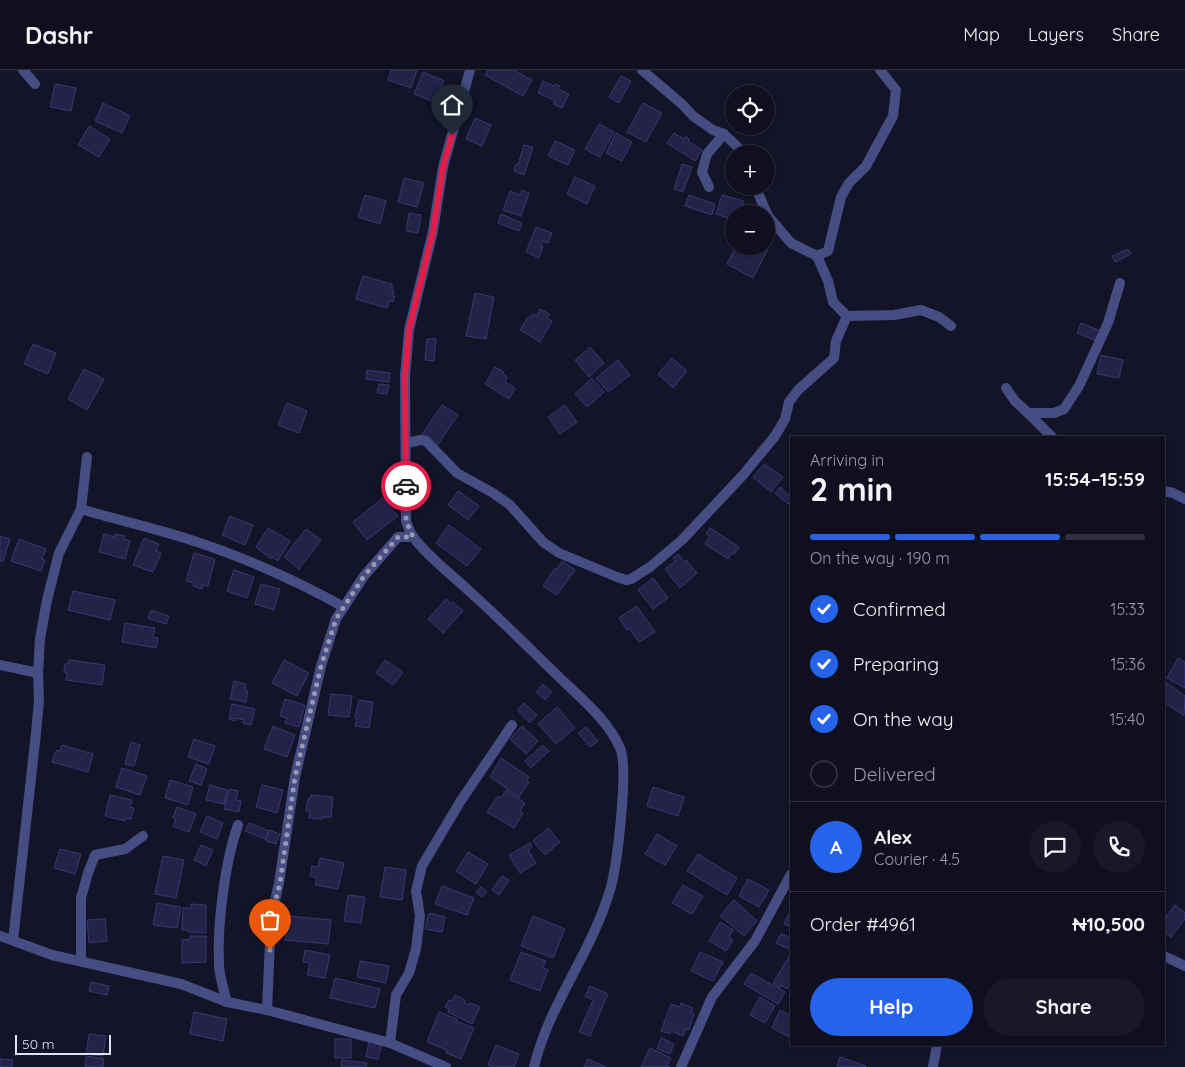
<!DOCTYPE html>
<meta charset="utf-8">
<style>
body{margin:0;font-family:Quicksand,sans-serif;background:#181828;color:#f1f3f6;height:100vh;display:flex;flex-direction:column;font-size:19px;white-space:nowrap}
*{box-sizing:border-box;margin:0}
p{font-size:16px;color:#9b9ca4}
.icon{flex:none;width:28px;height:28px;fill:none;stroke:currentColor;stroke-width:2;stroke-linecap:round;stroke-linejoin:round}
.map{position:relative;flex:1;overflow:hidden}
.panel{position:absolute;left:790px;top:366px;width:375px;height:610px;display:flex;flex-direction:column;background:#0f0f1f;border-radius:0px;box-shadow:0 1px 4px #0004,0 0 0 1px #2f2f3d}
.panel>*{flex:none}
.controls{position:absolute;left:725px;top:15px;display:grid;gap:10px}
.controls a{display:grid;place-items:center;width:50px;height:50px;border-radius:50%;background:#0f0f1f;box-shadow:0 1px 4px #0004,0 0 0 1px #2f2f3d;font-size:25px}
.scale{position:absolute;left:15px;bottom:12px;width:96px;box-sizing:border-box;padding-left:5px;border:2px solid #e0e2fb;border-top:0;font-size:14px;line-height:18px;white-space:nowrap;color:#e0e2fb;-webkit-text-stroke:4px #141429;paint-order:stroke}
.pin{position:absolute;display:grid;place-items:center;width:42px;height:42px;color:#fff;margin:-51px -21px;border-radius:50% 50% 50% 0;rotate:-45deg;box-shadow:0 0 5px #0007}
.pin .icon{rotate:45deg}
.courier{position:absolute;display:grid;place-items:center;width:50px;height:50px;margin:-25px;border:4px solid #e11d48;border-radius:50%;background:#fff;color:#222;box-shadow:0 1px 6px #0007}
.headline em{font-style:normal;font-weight:800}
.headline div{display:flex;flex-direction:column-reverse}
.headline{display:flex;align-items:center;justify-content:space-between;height:85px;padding:0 20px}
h1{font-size:32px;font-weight:800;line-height:38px}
.bar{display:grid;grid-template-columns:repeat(4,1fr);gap:8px 5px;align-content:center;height:60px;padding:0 20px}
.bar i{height:6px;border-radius:4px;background:#2f2f3d}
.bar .current{background:#2563eb}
.bar p{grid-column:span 4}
.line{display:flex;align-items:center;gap:12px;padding:0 20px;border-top:1px solid #2f2f3d}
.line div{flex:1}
.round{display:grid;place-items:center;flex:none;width:52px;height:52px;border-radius:26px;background:#181828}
ol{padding:0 20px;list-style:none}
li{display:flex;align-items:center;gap:15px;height:55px}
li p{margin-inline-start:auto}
li .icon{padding:5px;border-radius:50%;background:#2563eb;color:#fff;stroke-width:4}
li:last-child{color:#9b9ca4}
li i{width:28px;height:28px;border:2px solid #2f2f3d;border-radius:50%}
.button{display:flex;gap:10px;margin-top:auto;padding:10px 20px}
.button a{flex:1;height:58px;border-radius:30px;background:#2563eb;color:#fff;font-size:20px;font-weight:800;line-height:58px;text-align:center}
.button a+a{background:#181828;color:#f1f3f6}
header{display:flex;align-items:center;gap:30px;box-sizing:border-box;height:70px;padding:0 25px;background:#0f0f1f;border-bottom:1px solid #2f2f3d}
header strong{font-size:24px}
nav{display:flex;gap:28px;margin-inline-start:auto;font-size:18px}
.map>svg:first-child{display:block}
</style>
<header>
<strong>Dashr</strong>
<nav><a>Map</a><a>Layers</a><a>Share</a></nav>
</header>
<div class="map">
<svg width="1185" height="997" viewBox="0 0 1185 997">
<rect width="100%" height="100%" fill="#141429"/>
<g fill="#242248" stroke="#393771">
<polygon points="391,0 417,0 411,18 388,10"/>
<polygon points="488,0 514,0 532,10 523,26 485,5"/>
<polygon points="423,2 444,11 435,32 414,24"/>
<polygon points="621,6 631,11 619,33 609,27"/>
<polygon points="543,11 554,16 555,14 560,16 558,19 569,24 562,38 553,34 555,31 538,23"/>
<polygon points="55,14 76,18 71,41 50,37"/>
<polygon points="103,33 130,46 122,63 95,51"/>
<polygon points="643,33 662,43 646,72 627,62"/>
<polygon points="475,48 491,55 482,76 466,69"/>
<polygon points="599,54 614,62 600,87 585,79"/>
<polygon points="89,56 110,69 99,87 78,75"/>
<polygon points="616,63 632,72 622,91 606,83"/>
<polygon points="674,63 684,69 686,66 689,69 688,71 702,80 695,91 667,73"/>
<polygon points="555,71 575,80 568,95 548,86"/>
<polygon points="524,75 533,77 524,105 514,101 516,94 518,95"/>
<polygon points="682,94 692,97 683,122 674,119"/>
<polygon points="575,107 595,116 587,134 567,124"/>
<polygon points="404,108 424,113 417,137 398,132"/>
<polygon points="522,120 529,123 521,146 503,140 510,121 520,125"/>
<polygon points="365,125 386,131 380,154 358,147"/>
<polygon points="689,125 715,134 712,145 685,136"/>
<polygon points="722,125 744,131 740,144 736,142 734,144 734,150 716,144"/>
<polygon points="409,143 421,145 418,163 406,161"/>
<polygon points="501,144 522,153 519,161 498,153"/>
<polygon points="536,157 552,163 548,173 543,171 541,177 543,177 539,188 526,182"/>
<polygon points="766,173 770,175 753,208 727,194 736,176 766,176"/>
<polygon points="1128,179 1131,184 1115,192 1112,186"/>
<polygon points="363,206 392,214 392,221 394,221 393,226 395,226 393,232 389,231 387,238 356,229"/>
<polygon points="475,223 494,227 486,269 466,266"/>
<polygon points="540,239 549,244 547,248 552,251 540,272 520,260 528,247 530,248 533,244 537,246"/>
<polygon points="1081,253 1101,261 1097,271 1077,263"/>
<polygon points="427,269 436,269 434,291 425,290"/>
<polygon points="33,274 56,283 48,304 24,294"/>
<polygon points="590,277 604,293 589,307 575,290"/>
<polygon points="1101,285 1123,290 1119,308 1097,304"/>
<polygon points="672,288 687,301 673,318 658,304"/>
<polygon points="618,290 630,305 608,322 596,308"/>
<polygon points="495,297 504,302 502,304 507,307 505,312 515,318 509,329 485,314"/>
<polygon points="84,299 104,309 87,340 68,329"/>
<polygon points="367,300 390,303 389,312 366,309"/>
<polygon points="592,308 604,322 587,337 575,324"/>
<polygon points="379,314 389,315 387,324 377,323"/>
<polygon points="287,333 307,341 299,363 278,355"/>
<polygon points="442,335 458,345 437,376 421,366"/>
<polygon points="565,335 577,352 560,364 548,347"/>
<polygon points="764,394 783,407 771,422 753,407"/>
<polygon points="780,417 791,427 791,431 788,434 775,423"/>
<polygon points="458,421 479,436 468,450 448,435"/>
<polygon points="383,428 398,446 367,470 353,452"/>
<polygon points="230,446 253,455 245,475 222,465"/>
<polygon points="449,455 481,479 467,496 436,473"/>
<polygon points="268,458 290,471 278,491 272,487 271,489 256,477"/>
<polygon points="710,458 739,477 734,484 732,483 728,489 705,474 710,466 706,464"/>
<polygon points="306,459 321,470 299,499 284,487"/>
<polygon points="104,464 114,467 115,464 125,466 124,469 130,471 125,489 99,482"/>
<polygon points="0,466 10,469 3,491 0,491"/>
<polygon points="144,468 159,474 156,481 161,483 153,502 133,495"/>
<polygon points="19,469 46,479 42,489 45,490 41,501 11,491"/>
<polygon points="194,483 215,489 208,516 203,515 202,519 193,516 194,513 186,511"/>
<polygon points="678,484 685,492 686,490 697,503 680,518 665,499 675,491 673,488"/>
<polygon points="562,491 575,500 557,525 543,516 555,498 557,499"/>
<polygon points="234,500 254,507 247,528 227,521"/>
<polygon points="653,508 668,528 653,539 638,520"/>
<polygon points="261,514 280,519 274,540 255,534"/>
<polygon points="73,521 115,530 110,550 68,540"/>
<polygon points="446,529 451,534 453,532 463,541 443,563 428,549"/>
<polygon points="637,536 655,562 639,572 629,558 627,560 619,548"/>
<polygon points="151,540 169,546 166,554 148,548"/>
<polygon points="125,553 155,558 153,567 158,568 156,578 122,572"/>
<polygon points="1178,588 1185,592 1185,618 1167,608"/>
<polygon points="69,590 105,595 102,615 66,610 67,603 64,602 65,594 68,594"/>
<polygon points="284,590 309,603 297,626 272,613"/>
<polygon points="385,590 403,602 393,615 376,603"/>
<polygon points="234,611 246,614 245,621 248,621 246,632 230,629"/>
<polygon points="1167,613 1185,626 1184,646 1164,632 1164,618"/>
<polygon points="543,614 552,622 545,630 536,622"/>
<polygon points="331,624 352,626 349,647 328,645"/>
<polygon points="285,629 305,635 299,657 285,653 287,648 280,646"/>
<polygon points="359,630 373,632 369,658 355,656 357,649 355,648"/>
<polygon points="524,633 537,645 530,653 517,640"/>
<polygon points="232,634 255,639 251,655 243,653 244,650 236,648 235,651 229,649"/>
<polygon points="557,637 575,658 556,674 538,654"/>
<polygon points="273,656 295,665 287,687 264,679"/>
<polygon points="522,656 538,671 526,684 510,669"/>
<polygon points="586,657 598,671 590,677 578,663"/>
<polygon points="194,669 215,676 209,694 188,687"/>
<polygon points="131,672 140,675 134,696 125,694"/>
<polygon points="62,675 93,684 88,702 52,692 55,683 56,683 57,680 60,681"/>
<polygon points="543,675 549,681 531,698 525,691"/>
<polygon points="501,688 529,707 527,710 529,712 519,727 490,707"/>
<polygon points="196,694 207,699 201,715 189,711"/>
<polygon points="122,698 147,706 140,725 116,717"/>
<polygon points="170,710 193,717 188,735 165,728"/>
<polygon points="210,715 227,720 224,734 206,730"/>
<polygon points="262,715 283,720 277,743 256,737"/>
<polygon points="653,717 684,727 678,746 647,736"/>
<polygon points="229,719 238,721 236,730 241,731 239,742 224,739"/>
<polygon points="506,720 525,733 520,741 523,743 514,758 487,742 498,726 501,728"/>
<polygon points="110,725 132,730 130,737 134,738 131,749 126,748 125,751 105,746"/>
<polygon points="311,725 333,727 331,747 323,747 322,749 309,748 310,742 306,741 308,729 310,729"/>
<polygon points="177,737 196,744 189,762 173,756 176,749 173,748"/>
<polygon points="207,746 223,753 217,769 200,762"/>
<polygon points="249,753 269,761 265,769 245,761"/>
<polygon points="548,758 560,772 545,785 533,771"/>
<polygon points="269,760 280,764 276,774 266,771"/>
<polygon points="657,764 677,776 665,795 645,784"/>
<polygon points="530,773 532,777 528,780 536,793 520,803 509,785"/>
<polygon points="201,775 213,780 206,796 194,790"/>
<polygon points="60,779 81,784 75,804 54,798"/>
<polygon points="468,782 488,794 476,814 456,801"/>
<polygon points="698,784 737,808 727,825 687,801"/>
<polygon points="163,786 184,790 176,828 155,824"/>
<polygon points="320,788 344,793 338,819 315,815 317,808 310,806 312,796 318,797"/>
<polygon points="385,797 406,800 402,830 380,827"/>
<polygon points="502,806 509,810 499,825 492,820"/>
<polygon points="748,809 769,820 759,837 739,826"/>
<polygon points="683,815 703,826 692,844 672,833"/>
<polygon points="442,816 474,828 467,845 435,834"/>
<polygon points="481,817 487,822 482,827 476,822"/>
<polygon points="348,825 365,827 361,853 344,851"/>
<polygon points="734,830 757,851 744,866 720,846"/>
<polygon points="157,833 181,837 177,858 153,855"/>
<polygon points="191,834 206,835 206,863 188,862 188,860 182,860 183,838 191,838"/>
<polygon points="1175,835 1185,843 1185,849 1171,867 1164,861 1164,849"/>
<polygon points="429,843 445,847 442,862 425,859"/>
<polygon points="789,844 791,845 791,857 784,854"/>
<polygon points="288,846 331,850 328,874 285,870"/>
<polygon points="533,846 565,859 553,888 521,876"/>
<polygon points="105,849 107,871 89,873 87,850"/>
<polygon points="720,852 733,860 729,867 733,870 726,881 709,871"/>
<polygon points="781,864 791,868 791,880 776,873"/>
<polygon points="190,866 206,866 206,892 182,893 182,870 190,869"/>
<polygon points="305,880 330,885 325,908 307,905 310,893 303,892"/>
<polygon points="521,882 546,891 543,898 548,900 540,921 510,910"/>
<polygon points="700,882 723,892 713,911 691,901"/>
<polygon points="791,883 791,913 787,919 781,915 780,918 773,913"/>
<polygon points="360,891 389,896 386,913 357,907"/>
<polygon points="751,903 785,922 778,934 744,914"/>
<polygon points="335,908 380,919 375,938 330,928"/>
<polygon points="91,912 109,916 107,925 89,921"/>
<polygon points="590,916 608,924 590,966 579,962 593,930 585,926"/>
<polygon points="455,925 465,930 464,932 469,935 470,933 480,937 472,954 448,942 449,939 445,937 449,930 452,931"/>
<polygon points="760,927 775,936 765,953 750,945"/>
<polygon points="681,933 693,938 691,943 694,944 689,960 686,959 683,966 671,961 670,964 661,961 671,934 680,937"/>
<polygon points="780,940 791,946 791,968 772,958"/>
<polygon points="194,942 227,949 223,971 190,964"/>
<polygon points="439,942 457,949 456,951 474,958 461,989 446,983 447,980 427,972"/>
<polygon points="89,964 106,966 103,986 86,984"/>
<polygon points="661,968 674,974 670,984 657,979"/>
<rect x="335" y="969" width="16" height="19"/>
<polygon points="369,971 382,973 378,989 366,987"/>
<polygon points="496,975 519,984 514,997 492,997 488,995"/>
<polygon points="650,978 671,988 667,996 670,997 641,997"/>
<polygon points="86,986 104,989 103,997 85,997"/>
<polygon points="840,987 866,996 865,997 837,997"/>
<polygon points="0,989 13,990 12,997 0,997"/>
<polygon points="588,989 606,997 584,997"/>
<polygon points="342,990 367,993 366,997 341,997"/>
</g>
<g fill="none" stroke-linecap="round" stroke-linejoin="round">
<g stroke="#454d83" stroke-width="10">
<polyline points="23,0 35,14"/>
<path d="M470,0L443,97L433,161L409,260L405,306L406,451C408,456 410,463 414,468C428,487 450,503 468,520C498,547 527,576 556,604C578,626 607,648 620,678C629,698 617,797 610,820C592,882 549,934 534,997"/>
<polyline points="642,0 683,35 693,46 713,60 724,64 745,84"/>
<polyline points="880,0 896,20 893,46 866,96 849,113 841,127 828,181 817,186 828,211 833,232 847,246 894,245 921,240 939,247 951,256"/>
<polyline points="755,116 768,146 791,173 817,186"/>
<polyline points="709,117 702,102 707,84 724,64"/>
<polyline points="1006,318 1015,331 1028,343 1054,343 1064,339 1079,316 1108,253 1120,213"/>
<polyline points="1028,343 1053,368"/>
<polyline points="406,373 421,370 426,371 457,403 493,423 510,435 543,472 559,483 617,507 626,510 631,509 650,497 682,470 743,405 775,366 785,349 789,332 798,320 834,288 836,271 847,246"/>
<path d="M87,387L81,439C117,450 155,458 191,470C244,487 295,510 344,537"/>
<polyline points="1164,421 1173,423 1185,429"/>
<polyline points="0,595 38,603"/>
<polyline points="0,866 52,885 181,914 227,932 267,940 390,973 446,997"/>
<polyline points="13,870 36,663 39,630 38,603 40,569 47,530 59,483 81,439"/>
<polyline points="1164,886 1185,896"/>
<polyline points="81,892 81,828 88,803 95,785 125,779 143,766"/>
<path d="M227,932C224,920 219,906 219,894C217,854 225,792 238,755"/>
<polyline points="267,940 271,848 279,813 295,707 321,596 336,549 364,506 398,467 413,467"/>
<polyline points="390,973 396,925 409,903 416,879 420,846 416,821 422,796 460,732 512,655"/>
<polyline points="681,997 712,927 755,871 791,804"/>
<polyline points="933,997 937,975"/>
</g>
</g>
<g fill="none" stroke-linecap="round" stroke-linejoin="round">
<polyline stroke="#999ab2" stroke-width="5" stroke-dasharray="0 9" points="270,880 271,848 280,813 295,707 321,596 336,549 364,506 398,467 413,467 406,451 406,416"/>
<polyline stroke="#e11d48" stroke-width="6" points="406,416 405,306 409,260 433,161 443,97 452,65"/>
</g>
</svg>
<div class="controls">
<a><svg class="icon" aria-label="locate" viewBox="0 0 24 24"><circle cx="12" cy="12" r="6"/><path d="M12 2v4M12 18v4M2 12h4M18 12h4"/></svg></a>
<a>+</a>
<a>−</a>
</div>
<div class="scale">50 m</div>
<div class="pin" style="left:270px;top:880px;background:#ea580c"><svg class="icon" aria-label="bag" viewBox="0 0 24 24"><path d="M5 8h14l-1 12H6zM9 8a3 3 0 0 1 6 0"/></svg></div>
<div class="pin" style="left:452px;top:65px;background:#1f2937"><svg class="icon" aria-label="home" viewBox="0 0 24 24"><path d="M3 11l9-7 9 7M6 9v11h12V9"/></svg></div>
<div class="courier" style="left:406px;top:416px"><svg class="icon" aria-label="car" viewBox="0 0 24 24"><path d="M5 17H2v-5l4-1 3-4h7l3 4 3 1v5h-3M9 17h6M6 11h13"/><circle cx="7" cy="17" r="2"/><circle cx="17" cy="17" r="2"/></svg></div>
<section class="panel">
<div class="headline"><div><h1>2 min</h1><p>Arriving in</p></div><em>15:54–15:59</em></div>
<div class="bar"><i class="current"></i><i class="current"></i><i class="current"></i><i></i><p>On the way · 190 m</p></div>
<ol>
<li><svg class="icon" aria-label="check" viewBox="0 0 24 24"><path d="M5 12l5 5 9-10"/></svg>Confirmed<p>15:33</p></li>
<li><svg class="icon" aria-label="check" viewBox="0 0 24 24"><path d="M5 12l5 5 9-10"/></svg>Preparing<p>15:36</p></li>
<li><svg class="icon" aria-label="check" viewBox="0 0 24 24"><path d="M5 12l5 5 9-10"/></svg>On the way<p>15:40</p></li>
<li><i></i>Delivered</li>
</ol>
<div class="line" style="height:90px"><b class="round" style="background:#2563eb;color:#fff">A</b><div><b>Alex</b><p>Courier · 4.5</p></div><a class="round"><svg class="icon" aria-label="chat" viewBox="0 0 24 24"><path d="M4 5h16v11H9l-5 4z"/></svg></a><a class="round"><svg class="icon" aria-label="phone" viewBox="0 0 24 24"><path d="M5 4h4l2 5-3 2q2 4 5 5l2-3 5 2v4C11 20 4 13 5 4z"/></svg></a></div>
<div class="line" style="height:65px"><div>Order #4961</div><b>₦10,500</b></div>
<div class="button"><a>Help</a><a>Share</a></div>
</section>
</div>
